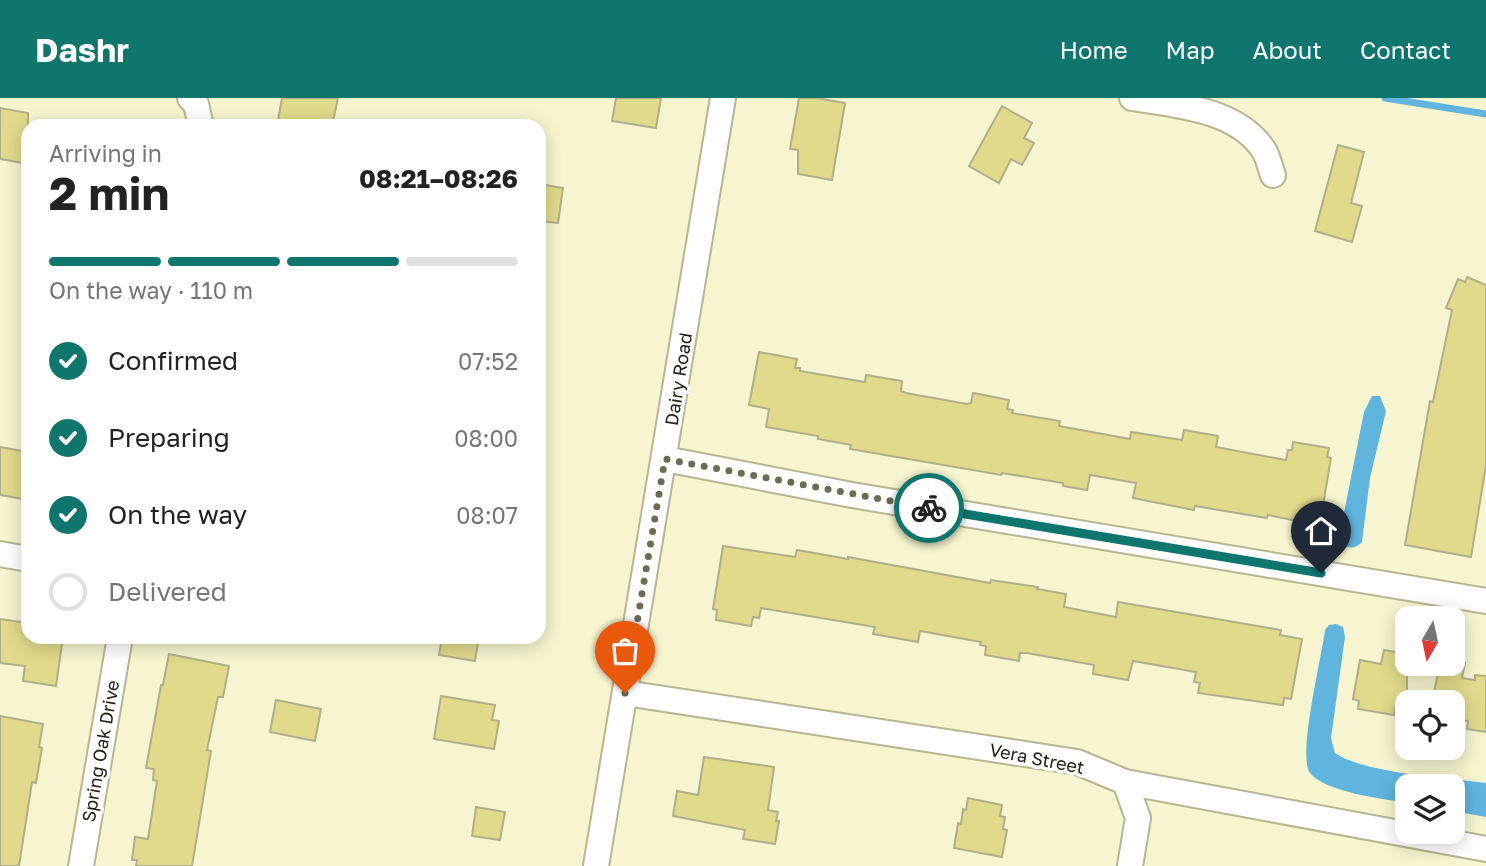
<!DOCTYPE html>
<meta charset="utf-8">
<style>
body{margin:0;font-family:"Golos Text",sans-serif;background:#f2f2f2;color:#222;height:100vh;display:flex;flex-direction:column;font-size:26px;white-space:nowrap}
*{box-sizing:border-box;margin:0}
p{font-size:23px;color:#767676}
.icon{flex:none;width:38px;height:38px;fill:none;stroke:currentColor;stroke-width:2;stroke-linecap:round;stroke-linejoin:round}
.map{position:relative;flex:1;overflow:hidden}
.drawer{position:absolute;left:21px;top:21px;width:525px;height:525px;display:flex;flex-direction:column;background:#fff;border-radius:21px;box-shadow:0 4px 18px #0003}
.drawer>*{flex:none}
.needle{width:46px;rotate:189deg}
.buttons{position:absolute;left:1395px;top:508px;display:grid;gap:14px}
.buttons a{display:grid;place-items:center;width:70px;height:70px;border-radius:14px;background:#fff;box-shadow:0 4px 18px #0003;font-size:35px}
.pin{position:absolute;display:grid;place-items:center;width:60px;height:60px;color:#fff;margin:-72px -30px;border-radius:50% 50% 50% 0;rotate:-45deg;box-shadow:0 0 7px #0007}
.pin .icon{rotate:45deg}
.courier{position:absolute;display:grid;place-items:center;width:70px;height:70px;margin:-35px;border:5px solid #0f766e;border-radius:50%;background:#fff;color:#222;box-shadow:0 2px 9px #0007}
.headline em{font-style:normal;font-weight:700}
.headline div{display:flex;flex-direction:column-reverse}
.headline{display:flex;align-items:center;justify-content:space-between;height:119px;padding:0 28px}
h1{font-size:46px;font-weight:700;line-height:52px}
.bar{display:grid;grid-template-columns:repeat(4,1fr);gap:10px 7px;align-content:center;height:84px;padding:0 28px}
.bar i{height:9px;border-radius:5px;background:#e0e0e0}
.bar .on{background:#0f766e}
.bar p{grid-column:span 4}
ol{padding:0 28px;list-style:none}
li{display:flex;align-items:center;gap:21px;height:77px}
li p{margin-inline-start:auto}
li .icon{padding:7px;border-radius:50%;background:#0f766e;color:#fff;stroke-width:4}
li:last-child{color:#767676}
li i{width:38px;height:38px;border:4px solid #e0e0e0;border-radius:50%}
header{display:flex;align-items:center;gap:42px;box-sizing:border-box;height:98px;padding:0 35px;background:#0f766e;color:#fff}
header strong{font-size:33px}
nav{display:flex;gap:38px;margin-inline-start:auto;font-size:24px}
.map>svg:first-child{display:block}
</style>
<header>
<strong>Dashr</strong>
<nav><a>Home</a><a>Map</a><a>About</a><a>Contact</a></nav>
</header>
<div class="map">
<svg width="1486" height="768" viewBox="0 0 1486 768">
<rect width="100%" height="100%" fill="#f6f5cf"/>
<g fill="#60b5de">
<path d="M1372,298H1380L1386,313L1370,380L1362,444C1355,451 1351,450 1342,448L1341,430L1364,314Z"/>
<path d="M1336,526L1343,529L1345,539L1331,640L1335,655C1363,675 1449,680 1486,685V719L1453,713L1452,688H1407V705C1383,701 1325,694 1310,675C1297,658 1322,558 1325,532L1329,527Z"/>
</g>
<g fill="none" stroke-linecap="round" stroke-linejoin="round">
<polyline stroke="#60b5de" stroke-width="7" points="1385,0 1486,16"/>
</g>
<g fill="#e0da8a" stroke="#b1af8b" stroke-width="2">
<polygon points="282,0 338,0 332,28 277,28"/>
<polygon points="616,0 661,0 656,30 612,23"/>
<polygon points="799,0 817,0 845,5 832,82 798,76 798,52 790,51"/>
<polygon points="1002,8 1032,25 1024,40 1034,45 1022,67 1011,61 999,85 969,68"/>
<polygon points="0,10 28,15 28,66 0,61"/>
<polygon points="1338,47 1364,54 1351,105 1362,108 1352,144 1315,133"/>
<polygon points="539,86 563,90 558,125 539,123"/>
<polygon points="1467,179 1486,187 1486,367 1471,459 1405,447 1430,303 1433,304 1452,212 1446,210 1458,181 1465,184"/>
<polygon points="759,254 797,261 795,270 800,270 800,273 865,284 866,277 902,283 901,293 906,295 967,306 971,305 973,295 1009,302 1007,311 1013,312 1012,315 1060,323 1059,328 1130,341 1131,334 1182,342 1184,332 1218,338 1216,349 1286,362 1288,352 1292,352 1293,344 1329,350 1327,359 1331,360 1319,431 1302,428 1302,424 1268,417 1267,420 1195,408 1194,412 1133,400 1136,385 1090,377 1087,392 1063,388 1063,385 1002,375 1001,377 850,351 851,347 818,341 818,338 766,329 769,311 749,307"/>
<polygon points="0,349 28,354 28,402 0,397"/>
<polygon points="723,448 795,459 797,452 848,461 848,459 990,485 991,482 1038,489 1037,491 1066,496 1064,509 1116,519 1118,504 1281,532 1280,537 1302,541 1291,601 1284,600 1283,607 1198,595 1200,585 1194,584 1196,574 1133,563 1128,582 1093,576 1094,567 1027,555 1020,555 1019,563 985,557 986,548 980,547 981,544 920,533 918,544 873,536 875,529 761,510 759,520 753,519 751,528 716,522 717,512 713,511"/>
<polygon points="0,521 28,525 28,539 63,539 56,588 23,583 25,568 0,565"/>
<polygon points="442,539 479,539 475,563 439,557"/>
<polygon points="1384,552 1407,556 1407,604 1400,604 1399,609 1395,609 1394,617 1358,611 1359,603 1353,601 1360,562 1381,566"/>
<polygon points="169,556 229,568 223,599 218,599 207,652 211,653 192,768 136,768 137,762 132,762 135,739 148,741 157,683 153,682 154,671 146,670 161,587 163,587"/>
<polygon points="1440,565 1465,565 1462,580 1475,582 1475,577 1486,578 1486,634 1467,631 1468,623 1452,620 1452,604 1432,604"/>
<polygon points="441,598 495,607 492,622 499,623 494,651 434,641"/>
<polygon points="276,602 321,611 315,643 270,634"/>
<polygon points="0,618 43,626 39,649 42,650 36,685 32,684 19,768 0,768"/>
<polygon points="704,659 774,669 768,712 778,714 776,723 779,723 775,746 743,741 745,732 673,718 677,693 698,697"/>
<polygon points="968,700 1002,707 1000,718 1005,719 1003,731 1007,732 1002,759 954,750 958,725 961,726 963,711 966,712"/>
<polygon points="476,709 505,714 500,742 472,738"/>
</g>
<g fill="none" stroke-linecap="round" stroke-linejoin="round">
<g stroke="#b8b692" stroke-width="28">
<g id="minor">
<polyline points="190,0 196,6 201,28"/>
<path d="M1132,0C1176,7 1236,11 1263,51C1268,58 1270,69 1273,77"/>
<polyline points="665,361 852,397 1486,503"/>
<polyline points="0,456 28,461"/>
<polyline points="625,595 1077,664 1125,684 1486,751"/>
<polyline points="1125,684 1138,720 1130,768"/>
<polyline points="81,768 120,539"/>
<polyline points="596,768 723,0"/>
</g>
</g>
<use href="#minor" stroke="#fff" stroke-width="24"/>
</g>
<g fill="none" stroke-linecap="round" stroke-linejoin="round">
<polyline stroke="#6c6b54" stroke-width="7" stroke-dasharray="0 12.6" points="625,595 665,361 929,410"/>
<polyline stroke="#0f766e" stroke-width="9" points="929,410 1321,475"/>
</g>
<g text-anchor="middle" dominant-baseline="central" stroke-width="7" stroke-linejoin="round" paint-order="stroke">
<g font-size="18" fill="#212012" stroke="#fff">
<text transform="translate(678 281) rotate(-81)">Dairy Road</text>
<text transform="translate(100 653) rotate(-80)">Spring Oak Drive</text>
<text transform="translate(1037 660) rotate(11)">Vera Street</text>
</g>
</g>
</svg>
<div class="buttons">
<a><svg class="needle" viewBox="-14 -14 28 28"><path d="M0-13l5 13h-10z" fill="#e53935"/><path d="M0 13l5-13h-10z" fill="#767676"/></svg></a>
<a><svg class="icon" aria-label="locate" viewBox="0 0 24 24"><circle cx="12" cy="12" r="6"/><path d="M12 2v4M12 18v4M2 12h4M18 12h4"/></svg></a>
<a><svg class="icon" aria-label="layers" viewBox="0 0 24 24"><path d="M12 4l9 5-9 5-9-5zM3 14l9 5 9-5"/></svg></a>
</div>
<div class="pin" style="left:625px;top:595px;background:#ea580c"><svg class="icon" aria-label="bag" viewBox="0 0 24 24"><path d="M5 8h14l-1 12H6zM9 8a3 3 0 0 1 6 0"/></svg></div>
<div class="pin" style="left:1321px;top:475px;background:#1f2937"><svg class="icon" aria-label="home" viewBox="0 0 24 24"><path d="M3 11l9-7 9 7M6 9v11h12V9"/></svg></div>
<div class="courier" style="left:929px;top:410px"><svg class="icon" aria-label="bike" viewBox="0 0 24 24"><circle cx="6" cy="16" r="4"/><circle cx="18" cy="16" r="4"/><path d="M6 16l4-8h5l3 8M10 8l3 8H6M13 5h3"/></svg></div>
<section class="drawer">
<div class="headline"><div><h1>2 min</h1><p>Arriving in</p></div><em>08:21–08:26</em></div>
<div class="bar"><i class="on"></i><i class="on"></i><i class="on"></i><i></i><p>On the way · 110 m</p></div>
<ol>
<li><svg class="icon" aria-label="check" viewBox="0 0 24 24"><path d="M5 12l5 5 9-10"/></svg>Confirmed<p>07:52</p></li>
<li><svg class="icon" aria-label="check" viewBox="0 0 24 24"><path d="M5 12l5 5 9-10"/></svg>Preparing<p>08:00</p></li>
<li><svg class="icon" aria-label="check" viewBox="0 0 24 24"><path d="M5 12l5 5 9-10"/></svg>On the way<p>08:07</p></li>
<li><i></i>Delivered</li>
</ol>
</section>
</div>
